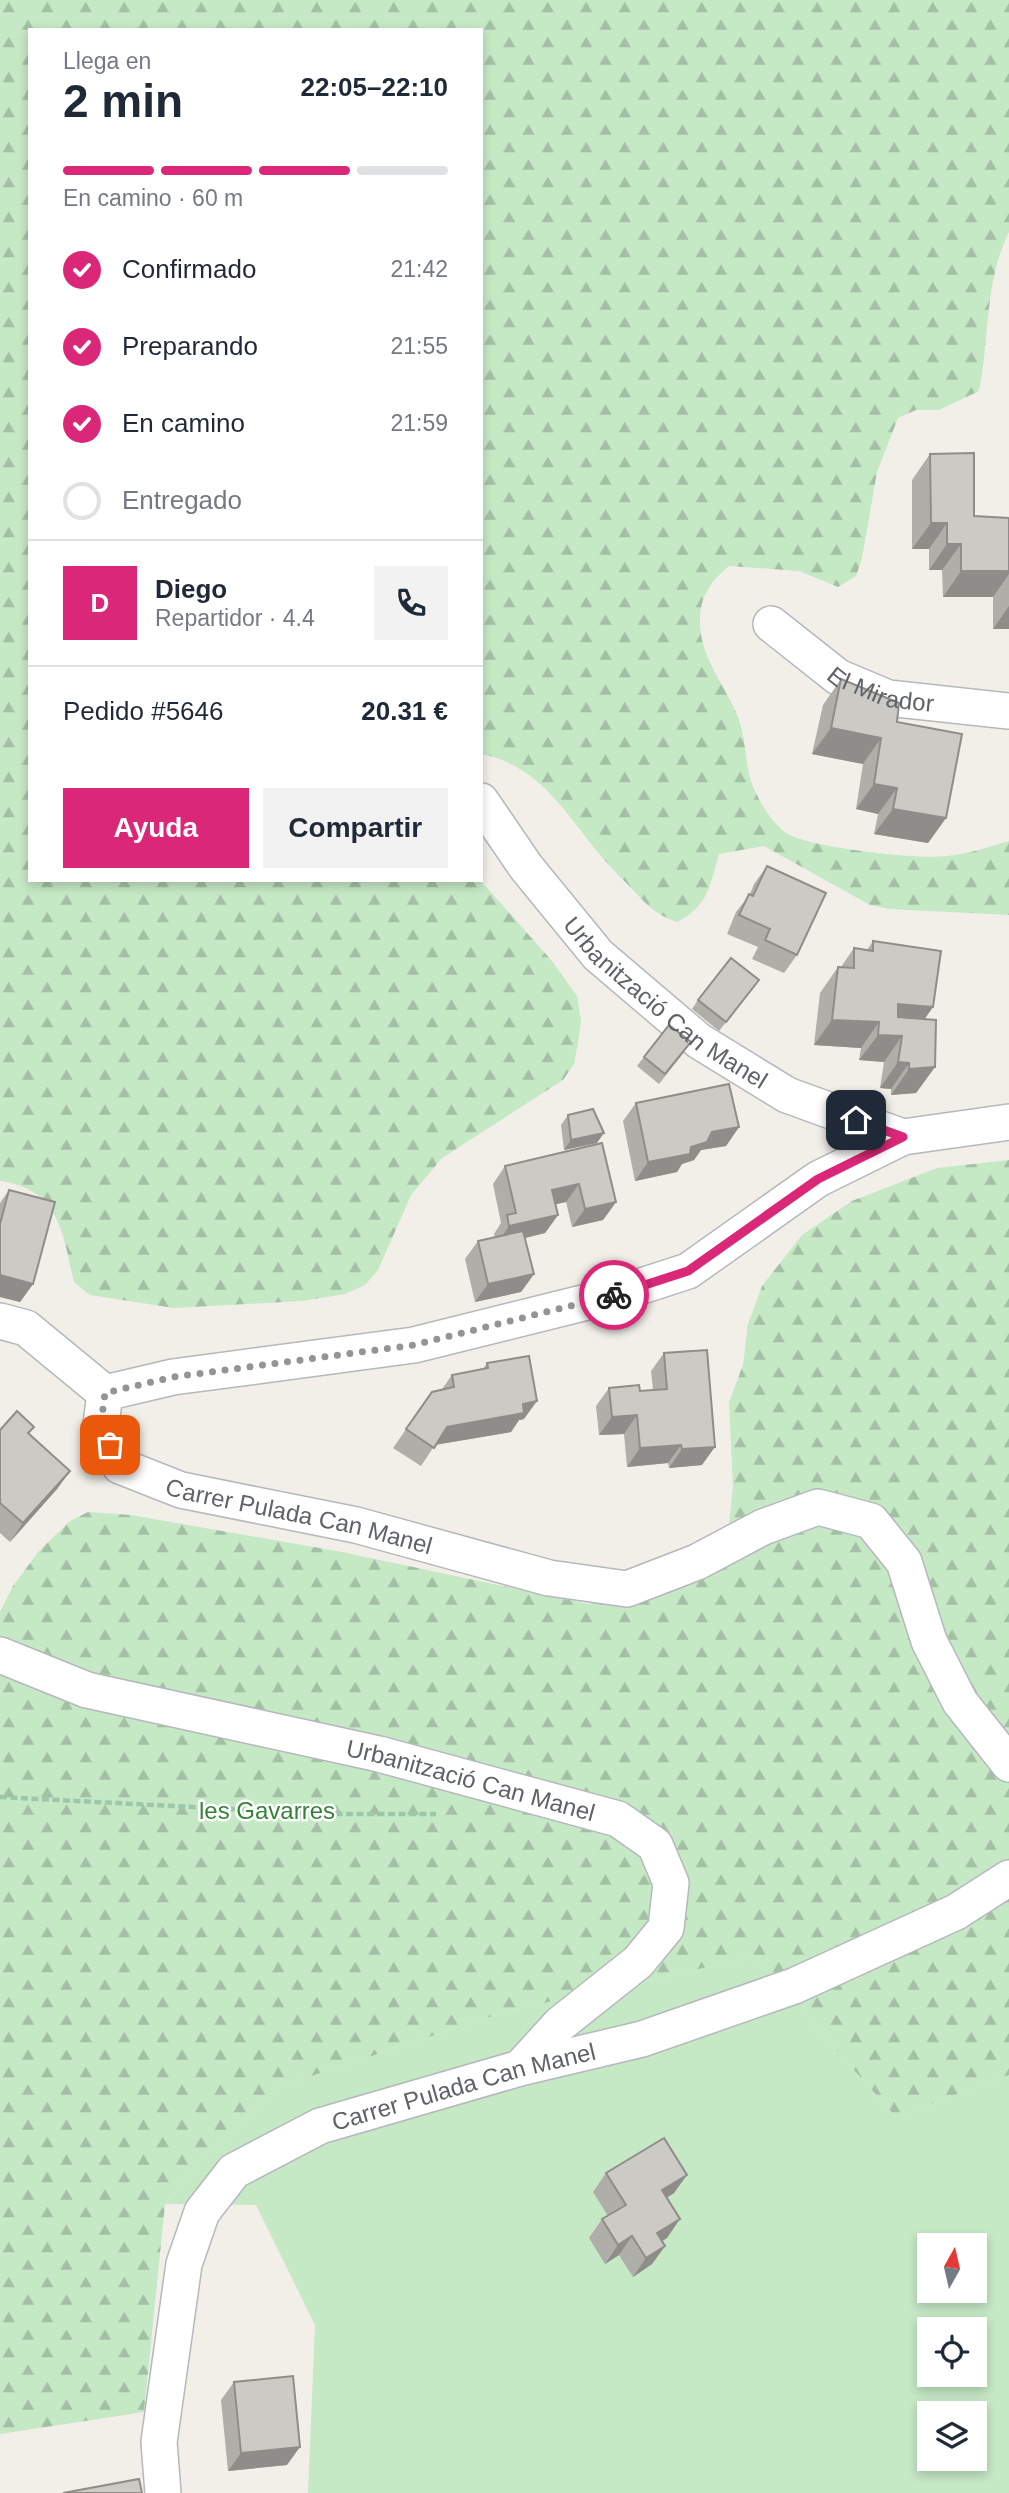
<!DOCTYPE html>
<html lang="es">
<meta charset="utf-8">
<style>
body{margin:0;font-family:Helvetica,sans-serif;background:#f2f2f3;color:#1f2937;height:100vh;display:flex;flex-direction:column;font-size:26px;white-space:nowrap}
*{box-sizing:border-box;margin:0}
p{font-size:23px;color:#747a83}
.icon{flex:none;width:38px;height:38px;fill:none;stroke:currentColor;stroke-width:2;stroke-linecap:round;stroke-linejoin:round}
.map{position:relative;flex:1;overflow:hidden}
.drawer{position:absolute;left:28px;top:28px;width:455px;height:854px;display:flex;flex-direction:column;background:#fff;border-radius:0px;box-shadow:0 4px 10px #0003}
.drawer>*{flex:none}
.needle{width:46px;rotate:8deg}
.buttons{position:absolute;left:917px;top:2233px;display:grid;gap:14px}
.buttons a{display:grid;place-items:center;width:70px;height:70px;border-radius:0px;background:#fff;box-shadow:0 4px 10px #0003;font-size:35px}
.pin{position:absolute;display:grid;place-items:center;width:60px;height:60px;color:#fff;margin:-30px;border-radius:14px;box-shadow:0 4px 10px #0006}
.courier{position:absolute;display:grid;place-items:center;width:70px;height:70px;margin:-35px;border:5px solid #db2777;border-radius:50%;background:#fff;color:#222;box-shadow:0 2px 9px #0007}
.head em{font-style:normal;font-weight:700}
.head div{display:flex;flex-direction:column-reverse}
.head{display:flex;align-items:center;justify-content:space-between;height:119px;padding:0 35px}
h1{font-size:46px;font-weight:700;line-height:52px}
.bar{display:grid;grid-template-columns:repeat(4,1fr);gap:10px 7px;align-content:center;height:84px;padding:0 35px}
.bar i{height:9px;border-radius:5px;background:#e0e1e3}
.bar .on{background:#db2777}
.bar p{grid-column:span 4}
.line{display:flex;align-items:center;gap:18px;padding:0 35px;border-top:2px solid #e0e1e3}
.line div{flex:1}
.round{display:grid;place-items:center;flex:none;width:74px;height:74px;border-radius:0px;background:#f2f2f3}
ol{padding:0 35px;list-style:none}
li{display:flex;align-items:center;gap:21px;height:77px}
li p{margin-inline-start:auto}
li .icon{padding:7px;border-radius:50%;background:#db2777;color:#fff;stroke-width:4}
li:last-child{color:#747a83}
li i{width:38px;height:38px;border:4px solid #e0e1e3;border-radius:50%}
.primary-button{display:flex;gap:14px;margin-top:auto;padding:14px 35px}
.primary-button a{flex:1;height:80px;border-radius:0px;background:#db2777;color:#fff;font-size:28px;font-weight:700;line-height:80px;text-align:center}
.primary-button a+a{background:#f2f2f3;color:#1f2937}
.map>svg:first-child{display:block}
</style>
<div class="map">
<svg width="1009" height="2493" viewBox="0 0 1009 2493">
<defs>
<pattern id="forest-firs" width="22" height="20" patternUnits="userSpaceOnUse" patternTransform="scale(1.75)"><rect width="22" height="20" fill="#c5e8c5"/><path d="M5 1l3.5 6h-7zM16 11l3.5 6h-7z" fill="#a3c0a4"/></pattern>
</defs>
<rect width="100%" height="100%" fill="#f1efe8"/>
<path fill="#c5e8c5" fill-rule="evenodd" d="M753,1957L896,2117L1009,2075V2493H308L315,2325L256,2205L165,2204L197,2164L278,2087L508,2011ZM929,2245H975V2291H929ZM929,2329H975V2375H929ZM929,2413H975V2459H929Z"/>
<g fill="url(#forest-firs)">
<path d="M0,0H1009V232C984,282 990,338 979,391L939,410H916L898,418L877,472L862,558L856,576L838,587L799,571L729,566C711,581 700,596 700,620C699,657 725,684 738,717C745,736 745,755 749,774C753,793 773,827 790,835C816,848 918,860 947,856C968,854 989,847 1009,841V915L889,909L870,905L764,846L719,854C710,885 708,907 677,922C656,915 646,904 631,888C621,877 610,867 601,856C565,813 541,766 481,754V30H30V880H480L552,961L577,996L581,1021L578,1043L574,1064L563,1080L442,1158L411,1195L378,1270L365,1285L345,1294L302,1301L174,1308L90,1295L74,1282C63,1234 60,1189 0,1181Z"/>
<polygon points="1009,1160 1009,2075 896,2117 753,1957 508,2011 278,2087 197,2164 165,2204 144,2412 0,2434 0,1612 13,1586 39,1551 70,1521 88,1512 131,1515 342,1552 588,1604 628,1597 725,1563 733,1486 729,1402 743,1365 748,1324 762,1286 802,1235 852,1201 937,1168"/>
</g>
<g fill="none" stroke-linecap="round" stroke-linejoin="round">
<g stroke="#b5b8bc" stroke-width="38">
<g id="minor">
<path id="s1" d="M771,624L838,677L888,698L1009,711"/>
<path id="s2" d="M481,801L526,867L598,955L699,1041L787,1095L903,1137"/>
<path id="s3" d="M1009,1122L903,1137L818,1179L688,1271L611,1296L414,1345L173,1377L105,1393L101,1425L120,1466L181,1490L356,1525L549,1578L627,1589L697,1562L763,1527L818,1507L871,1521L904,1562L929,1641L960,1702L1009,1764"/>
<polyline points="0,1321 26,1328 105,1393"/>
<path id="s4" d="M0,1655L87,1690L379,1754L618,1819L655,1845L671,1883L666,1928L638,1962L560,2024L520,2068"/>
<path id="s5" d="M163,2493L159,2442L184,2264L202,2212L234,2171L320,2126L520,2068L642,2039L794,1986L956,1912L1009,1878"/>
</g>
</g>
<polyline stroke="#9cc7a9" stroke-width="4.5" stroke-dasharray="7 3.5" stroke-linecap="butt" points="0,1797 327,1814 436,1814"/>
<use href="#minor" stroke="#fff" stroke-width="35"/>
</g>
<g fill="#afaea9">
<polygon points="930,454 974,516 1009,518 1009,629 993,629 993,597 943,597 942,570 929,570 929,549 912,549 912,480"/>
<polygon points="841,679 897,722 946,818 928,843 874,834 878,814 856,809 863,764 812,754 823,705"/>
<polygon points="767,866 797,955 784,973 752,959 758,947 727,934 736,912 750,894 754,884"/>
<polygon points="873,941 933,1007 924,1019 935,1067 916,1093 891,1095 891,1089 880,1088 884,1062 859,1060 861,1048 814,1045 820,993 838,967 841,967 854,948 867,950"/>
<polygon points="759,980 719,1031 692,1009 698,1000"/>
<polygon points="684,1052 659,1084 637,1066 644,1057"/>
<polygon points="636,1103 739,1127 726,1146 701,1150 694,1160 682,1164 677,1172 635,1181 623,1121"/>
<polygon points="568,1115 597,1143 564,1150 561,1125"/>
<polygon points="602,1143 616,1202 603,1220 572,1227 566,1202 556,1204 558,1215 545,1233 525,1238 534,1274 521,1292 475,1302 465,1259 478,1241 495,1237 494,1234 501,1223 493,1184 505,1166"/>
<polygon points="9,1190 33,1284 20,1302 0,1297 0,1203"/>
<polygon points="664,1353 702,1465 669,1468 668,1463 627,1467 624,1434 599,1435 596,1406 609,1388 640,1391 653,1390 651,1371"/>
<polygon points="487,1363 524,1419 519,1420 511,1432 435,1445 421,1466 393,1448 432,1392 442,1389 452,1375 483,1369"/>
<polygon points="34,1427 29,1434 70,1471 57,1489 10,1542 0,1533 0,1430"/>
<polygon points="606,2173 674,2193 667,2198 667,2238 662,2241 665,2246 652,2264 633,2277 619,2255 605,2264 589,2238 602,2219 608,2216 593,2192"/>
<polygon points="234,2382 287,2465 228,2471 221,2400"/>
</g>
<g fill="#8f8d8a">
<polygon points="931,523 947,523 929,549 912,549"/>
<polygon points="947,544 961,544 942,570 929,570"/>
<polygon points="961,571 1009,571 1009,574 993,597 943,597"/>
<polygon points="1009,606 1009,629 993,629"/>
<polygon points="831,728 881,738 863,764 812,754"/>
<polygon points="874,784 897,788 878,814 856,809"/>
<polygon points="893,809 946,818 928,843 874,834"/>
<polygon points="898,1004 933,1007 915,1033 879,1030"/>
<polygon points="832,1020 879,1022 861,1048 814,1045"/>
<polygon points="878,1035 902,1036 884,1062 859,1060"/>
<polygon points="898,1062 909,1063 891,1089 880,1088"/>
<polygon points="935,1067 916,1093 891,1095 909,1069"/>
<polygon points="739,1127 726,1146 701,1150 694,1160 682,1164 677,1172 635,1181 648,1162 691,1147 712,1132"/>
<polygon points="604,1133 597,1143 564,1150 571,1140"/>
<polygon points="579,1184 566,1202 539,1208 552,1190"/>
<polygon points="616,1202 603,1220 572,1227 585,1209"/>
<polygon points="558,1215 545,1233 497,1245 509,1226"/>
<polygon points="534,1274 521,1292 475,1302 488,1284"/>
<polygon points="0,1275 33,1284 20,1302 0,1297"/>
<polygon points="537,1401 524,1419 519,1420 511,1432 434,1445 447,1427 523,1404"/>
<polygon points="637,1415 624,1434 599,1435 612,1417"/>
<polygon points="681,1445 668,1463 627,1467 640,1448"/>
<polygon points="715,1447 702,1465 669,1468 682,1449"/>
<polygon points="70,1471 57,1489 10,1542 23,1523"/>
<polygon points="687,2175 674,2193 649,2208 662,2190"/>
<polygon points="680,2219 667,2238 644,2252 657,2233"/>
<polygon points="632,2236 619,2255 605,2264 618,2245"/>
<polygon points="665,2246 652,2264 633,2277 646,2258"/>
<polygon points="300,2447 287,2465 228,2471 241,2453"/>
</g>
<g fill="#cccac5" stroke="#8f8d8a" stroke-width="2">
<polygon points="974,453 974,516 1009,518 1009,571 961,571 961,544 947,544 947,523 931,523 930,454"/>
<polygon points="841,679 899,703 897,722 962,734 946,818 893,809 897,788 874,784 881,738 831,728"/>
<polygon points="767,866 826,893 797,955 765,940 770,929 739,915 749,894 753,896"/>
<polygon points="873,941 941,951 933,1007 898,1004 898,1017 936,1020 935,1067 909,1069 909,1063 898,1062 902,1036 878,1035 879,1022 832,1020 838,967 854,968 854,948 873,951"/>
<polygon points="731,958 759,980 726,1022 698,1000"/>
<polygon points="669,1025 691,1042 665,1074 644,1057"/>
<polygon points="729,1084 739,1127 712,1132 707,1142 691,1147 690,1154 648,1162 636,1103"/>
<polygon points="593,1109 604,1133 571,1140 568,1115"/>
<polygon points="602,1143 616,1202 585,1209 579,1184 552,1190 558,1215 509,1226 507,1215 516,1213 505,1166"/>
<polygon points="9,1190 55,1202 33,1284 0,1275 0,1224"/>
<polygon points="523,1231 534,1274 488,1284 478,1241"/>
<polygon points="707,1350 715,1447 682,1449 681,1445 640,1448 637,1415 612,1417 609,1388 639,1385 640,1391 667,1389 664,1353"/>
<polygon points="529,1356 537,1401 523,1404 524,1413 447,1427 434,1448 406,1429 432,1392 454,1387 452,1375 488,1368 487,1363"/>
<polygon points="17,1411 34,1427 28,1433 70,1471 23,1523 0,1503 0,1430"/>
<polygon points="664,2138 687,2175 662,2190 680,2219 657,2233 665,2246 646,2258 632,2236 618,2245 602,2219 626,2205 606,2173"/>
<polygon points="293,2376 300,2447 241,2453 234,2382"/>
<polygon points="139,2479 142,2493 63,2493"/>
</g>
<g fill="none" stroke-linecap="round" stroke-linejoin="round">
<polyline stroke="#929495" stroke-width="7" stroke-dasharray="0 12.6" points="110,1445 101,1424 105,1393 173,1377 414,1345 614,1295"/>
<polyline stroke="#db2777" stroke-width="9" points="614,1295 688,1271 818,1179 903,1137 856,1120"/>
</g>
<g text-anchor="middle" dominant-baseline="central" stroke-width="5" stroke-linejoin="round" paint-order="stroke">
<g font-size="24" fill="#5f6368" stroke="#fff">
<text stroke="none"><textPath href="#s1" startOffset="131">El Mirador</textPath></text>
<text stroke="none"><textPath href="#s2" startOffset="276">Urbanització Can Manel</textPath></text>
<text stroke="none"><textPath href="#s3" startOffset="1222">Carrer Pulada Can Manel</textPath></text>
<text stroke="none"><textPath href="#s4" startOffset="488">Urbanització Can Manel</textPath></text>
<text stroke="none"><textPath href="#s5" startOffset="584">Carrer Pulada Can Manel</textPath></text>
</g>
<g font-size="24" fill="#348238" stroke="#fff">
<text x="267" y="1810">les Gavarres</text>
</g>
</g>
</svg>
<div class="buttons">
<a><svg class="needle" viewBox="-14 -14 28 28"><path d="M0-13l5 13h-10z" fill="#e53935"/><path d="M0 13l5-13h-10z" fill="#747a83"/></svg></a>
<a><svg class="icon" aria-label="locate" viewBox="0 0 24 24"><circle cx="12" cy="12" r="6"/><path d="M12 2v4M12 18v4M2 12h4M18 12h4"/></svg></a>
<a><svg class="icon" aria-label="layers" viewBox="0 0 24 24"><path d="M12 4l9 5-9 5-9-5zM3 14l9 5 9-5"/></svg></a>
</div>
<div class="pin" style="left:110px;top:1445px;background:#ea580c"><svg class="icon" aria-label="bag" viewBox="0 0 24 24"><path d="M5 8h14l-1 12H6zM9 8a3 3 0 0 1 6 0"/></svg></div>
<div class="pin" style="left:856px;top:1120px;background:#1f2937"><svg class="icon" aria-label="home" viewBox="0 0 24 24"><path d="M3 11l9-7 9 7M6 9v11h12V9"/></svg></div>
<div class="courier" style="left:614px;top:1295px"><svg class="icon" aria-label="bike" viewBox="0 0 24 24"><circle cx="6" cy="16" r="4"/><circle cx="18" cy="16" r="4"/><path d="M6 16l4-8h5l3 8M10 8l3 8H6M13 5h3"/></svg></div>
<section class="drawer">
<div class="head"><div><h1>2 min</h1><p>Llega en</p></div><em>22:05–22:10</em></div>
<div class="bar"><i class="on"></i><i class="on"></i><i class="on"></i><i></i><p>En camino · 60 m</p></div>
<ol>
<li><svg class="icon" aria-label="check" viewBox="0 0 24 24"><path d="M5 12l5 5 9-10"/></svg>Confirmado<p>21:42</p></li>
<li><svg class="icon" aria-label="check" viewBox="0 0 24 24"><path d="M5 12l5 5 9-10"/></svg>Preparando<p>21:55</p></li>
<li><svg class="icon" aria-label="check" viewBox="0 0 24 24"><path d="M5 12l5 5 9-10"/></svg>En camino<p>21:59</p></li>
<li><i></i>Entregado</li>
</ol>
<div class="line" style="height:126px"><b class="round" style="background:#db2777;color:#fff">D</b><div><b>Diego</b><p>Repartidor · 4.4</p></div><a class="round"><svg class="icon" aria-label="phone" viewBox="0 0 24 24"><path d="M5 4h4l2 5-3 2q2 4 5 5l2-3 5 2v4C11 20 4 13 5 4z"/></svg></a></div>
<div class="line" style="height:91px"><div>Pedido #5646</div><b>20.31 €</b></div>
<div class="primary-button"><a>Ayuda</a><a>Compartir</a></div>
</section>
</div>
